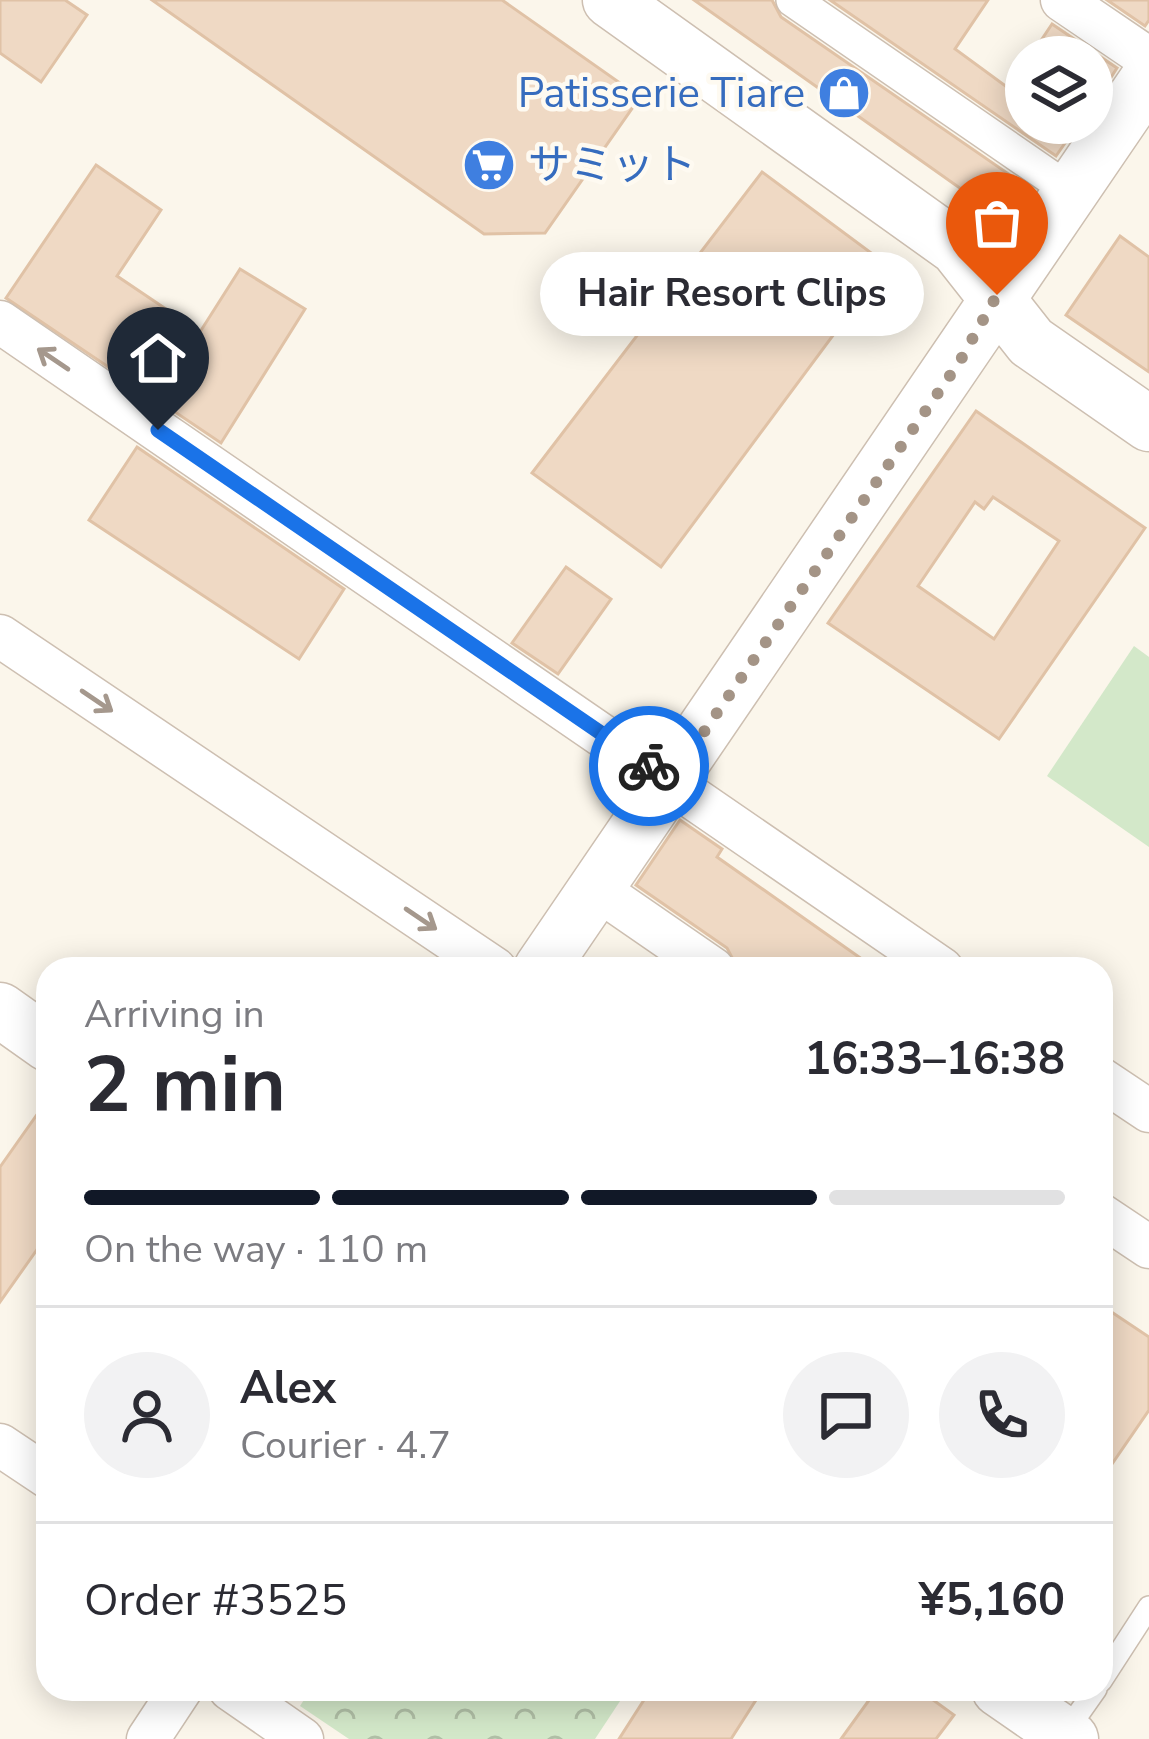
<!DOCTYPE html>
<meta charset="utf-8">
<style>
body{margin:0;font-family:"Nunito Sans","Noto Sans JP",sans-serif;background:#f2f2f3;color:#2b2b33;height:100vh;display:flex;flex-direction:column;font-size:45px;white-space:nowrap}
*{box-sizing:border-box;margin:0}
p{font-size:39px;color:#7c7c81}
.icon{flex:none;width:66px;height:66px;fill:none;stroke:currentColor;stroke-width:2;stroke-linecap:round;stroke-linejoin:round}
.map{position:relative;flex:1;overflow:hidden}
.drawer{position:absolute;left:36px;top:957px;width:1077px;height:744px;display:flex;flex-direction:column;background:#fff;border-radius:36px;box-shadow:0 6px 30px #0003}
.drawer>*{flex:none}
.buttons{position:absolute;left:1005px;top:36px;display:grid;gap:24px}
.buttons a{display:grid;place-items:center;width:108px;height:108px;border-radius:50%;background:#fff;box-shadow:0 6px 30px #0003;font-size:60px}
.pin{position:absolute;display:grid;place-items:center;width:102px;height:102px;color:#fff;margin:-123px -51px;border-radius:50% 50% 50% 0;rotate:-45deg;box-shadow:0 0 12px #0007}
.pin .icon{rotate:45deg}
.courier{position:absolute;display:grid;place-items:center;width:120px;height:120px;margin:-60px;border:9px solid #1a73e8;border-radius:50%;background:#fff;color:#222;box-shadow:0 3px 15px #0007}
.bubble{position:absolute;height:84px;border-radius:42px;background:#fff;box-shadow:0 6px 30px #0003;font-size:39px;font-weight:700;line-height:84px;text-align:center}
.head em{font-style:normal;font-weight:700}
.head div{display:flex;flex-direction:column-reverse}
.head{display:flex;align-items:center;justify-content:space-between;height:204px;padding:0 48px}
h1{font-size:78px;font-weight:700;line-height:90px}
.bar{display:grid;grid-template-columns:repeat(4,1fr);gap:18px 12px;align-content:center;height:144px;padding:0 48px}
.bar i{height:15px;border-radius:9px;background:#e1e1e2}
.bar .current{background:#111827}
.bar p{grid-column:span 4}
.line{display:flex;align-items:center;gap:30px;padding:0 48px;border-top:3px solid #e1e1e2}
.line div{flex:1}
.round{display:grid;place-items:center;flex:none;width:126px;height:126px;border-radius:63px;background:#f2f2f3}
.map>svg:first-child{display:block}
</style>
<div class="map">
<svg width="1149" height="1739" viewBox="0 0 1149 1739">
<defs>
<pattern id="park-crowns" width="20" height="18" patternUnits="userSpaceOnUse" patternTransform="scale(3)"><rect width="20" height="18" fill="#d3e8c9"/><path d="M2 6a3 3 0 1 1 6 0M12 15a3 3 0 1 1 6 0" fill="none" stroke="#b0bfa6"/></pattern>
</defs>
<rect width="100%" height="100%" fill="#fbf6eb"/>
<polygon fill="url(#park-crowns)" points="311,1689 628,1689 595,1739 349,1739 300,1706"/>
<polygon fill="#d3e8c9" points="1134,646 1149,657 1149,847 1047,776"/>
<g fill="#efd9c4" stroke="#e0c2a6" stroke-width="3" fill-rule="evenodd">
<polygon points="0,0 65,0 87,15 41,82 0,53"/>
<polygon points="152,0 502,0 640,97 545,233 484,234"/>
<polygon points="694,0 772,0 781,17 1026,186 1011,206 988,208"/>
<polygon points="830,0 988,0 955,49 1026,101 1026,123 1079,123 1056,156"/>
<polygon points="1107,0 1149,0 1149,20 1145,26"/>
<polygon points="1052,24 1117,68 1106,85 1092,75 1092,57 1030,57"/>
<polygon points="96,165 161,210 117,276 200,332 240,269 305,309 221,443 6,298"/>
<polygon points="762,172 886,264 661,567 532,473"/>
<polygon points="1120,236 1149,257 1149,372 1066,315"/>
<path d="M976,411L1145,528L999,739L828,623ZM993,497L1059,541L994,639L918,586L975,502L984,509Z"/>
<polygon points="137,447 344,589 299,659 89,520"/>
<polygon points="566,567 611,599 558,674 512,643"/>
<polygon points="680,820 722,849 717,857 876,969 738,969 727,948 636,885"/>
<polygon points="48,1099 48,1234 0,1302 0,1167"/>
<polygon points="1101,1305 1149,1337 1149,1410 1101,1480"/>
<polygon points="651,1689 763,1689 731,1739 619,1739"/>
<polygon points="877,1689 918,1689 954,1715 936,1739 841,1739"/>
</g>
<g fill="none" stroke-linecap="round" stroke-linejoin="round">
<g stroke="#cdbfb1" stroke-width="24">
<g id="service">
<polyline points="1101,1681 1149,1607"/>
<polyline points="1065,1733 1096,1689"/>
</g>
</g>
<g stroke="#cdbfb1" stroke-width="36">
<polyline id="pedestrian" points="793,0 1069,190"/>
</g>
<g stroke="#cdbfb1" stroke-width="45">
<g id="minor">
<polyline points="1062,0 1149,59"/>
<polyline points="0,322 942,969"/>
<polyline points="0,636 495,969"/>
<polyline points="597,889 713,969"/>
<polyline points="1101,1079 1149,1111"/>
<polyline points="1101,1215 1149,1247"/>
<polyline points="0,1445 48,1477"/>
<polyline points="230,1689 302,1739"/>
<polyline points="148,1739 181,1689"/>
</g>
</g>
<g stroke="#cdbfb1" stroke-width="57">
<g id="tertiary">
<polyline points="610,0 957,248 1031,342 1149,424"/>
<polyline points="541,969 1149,77"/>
<polyline points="0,1010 48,1044"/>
<polyline points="999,1689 1071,1739"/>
</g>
</g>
<use href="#service" stroke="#fff" stroke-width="21"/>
<use href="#pedestrian" stroke="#fff" stroke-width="33"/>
<use href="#minor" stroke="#fff" stroke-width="42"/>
<use href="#tertiary" stroke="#fff" stroke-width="54"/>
</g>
<defs><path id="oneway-shaft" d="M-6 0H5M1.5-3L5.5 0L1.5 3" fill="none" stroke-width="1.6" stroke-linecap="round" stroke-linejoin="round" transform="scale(3)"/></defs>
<g stroke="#a5988d">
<use href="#oneway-shaft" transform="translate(53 359) rotate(-146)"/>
<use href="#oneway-shaft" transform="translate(97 701) rotate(34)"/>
<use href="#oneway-shaft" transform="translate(421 919) rotate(34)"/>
</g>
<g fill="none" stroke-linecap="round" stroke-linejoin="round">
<polyline stroke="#a49486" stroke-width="12" stroke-dasharray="0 21.6" points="649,766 670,781 960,361 997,295"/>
<polyline stroke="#1a73e8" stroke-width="15" points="158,430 649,766"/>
</g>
<defs>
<g id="shop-disc" transform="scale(2.7)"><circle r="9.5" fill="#3f7fe0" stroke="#fefaf1"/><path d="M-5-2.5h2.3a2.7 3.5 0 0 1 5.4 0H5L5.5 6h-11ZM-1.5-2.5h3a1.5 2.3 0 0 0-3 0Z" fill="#fff"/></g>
<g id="supermarket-disc" transform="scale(2.7)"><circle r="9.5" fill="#3f7fe0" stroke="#fefaf1"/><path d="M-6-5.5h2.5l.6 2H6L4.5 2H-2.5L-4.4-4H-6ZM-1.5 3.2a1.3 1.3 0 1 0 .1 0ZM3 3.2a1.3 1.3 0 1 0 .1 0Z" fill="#fff"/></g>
</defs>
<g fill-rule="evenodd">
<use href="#shop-disc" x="844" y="93"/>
<use href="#supermarket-disc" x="489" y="165"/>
</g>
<g text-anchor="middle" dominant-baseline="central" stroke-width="9" stroke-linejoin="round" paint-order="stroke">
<g font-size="42" fill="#366cbe" stroke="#fefaf1" text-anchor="end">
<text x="805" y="93">Patisserie Tiare</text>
<text x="528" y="165" text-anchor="start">サミット</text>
</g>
</g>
</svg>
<div class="buttons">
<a><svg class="icon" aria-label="layers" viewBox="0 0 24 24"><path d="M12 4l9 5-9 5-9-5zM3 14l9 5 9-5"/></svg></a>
</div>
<div class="pin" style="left:997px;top:295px;background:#ea580c"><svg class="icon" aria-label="bag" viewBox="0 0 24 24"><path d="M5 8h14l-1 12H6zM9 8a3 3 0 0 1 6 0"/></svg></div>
<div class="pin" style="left:158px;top:430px;background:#1f2937"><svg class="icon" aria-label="home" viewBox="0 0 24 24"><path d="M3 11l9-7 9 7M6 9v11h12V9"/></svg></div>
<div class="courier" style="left:649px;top:766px"><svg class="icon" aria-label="bike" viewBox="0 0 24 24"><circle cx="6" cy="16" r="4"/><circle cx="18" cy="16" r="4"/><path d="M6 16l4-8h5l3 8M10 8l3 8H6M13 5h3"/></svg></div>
<div class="bubble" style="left:540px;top:252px;width:384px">Hair Resort Clips</div>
<section class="drawer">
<div class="head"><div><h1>2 min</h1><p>Arriving in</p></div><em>16:33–16:38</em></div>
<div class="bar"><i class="current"></i><i class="current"></i><i class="current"></i><i></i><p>On the way · 110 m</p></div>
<div class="line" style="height:216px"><a class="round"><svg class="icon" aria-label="person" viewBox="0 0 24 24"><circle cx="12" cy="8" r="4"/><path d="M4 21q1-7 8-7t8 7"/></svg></a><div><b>Alex</b><p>Courier · 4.7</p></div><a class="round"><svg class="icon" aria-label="chat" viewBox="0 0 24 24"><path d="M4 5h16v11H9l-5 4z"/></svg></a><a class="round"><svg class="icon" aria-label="phone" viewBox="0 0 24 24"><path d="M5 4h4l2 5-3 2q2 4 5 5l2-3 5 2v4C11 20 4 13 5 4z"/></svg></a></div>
<div class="line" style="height:156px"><div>Order #3525</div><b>¥5,160</b></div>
</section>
</div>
